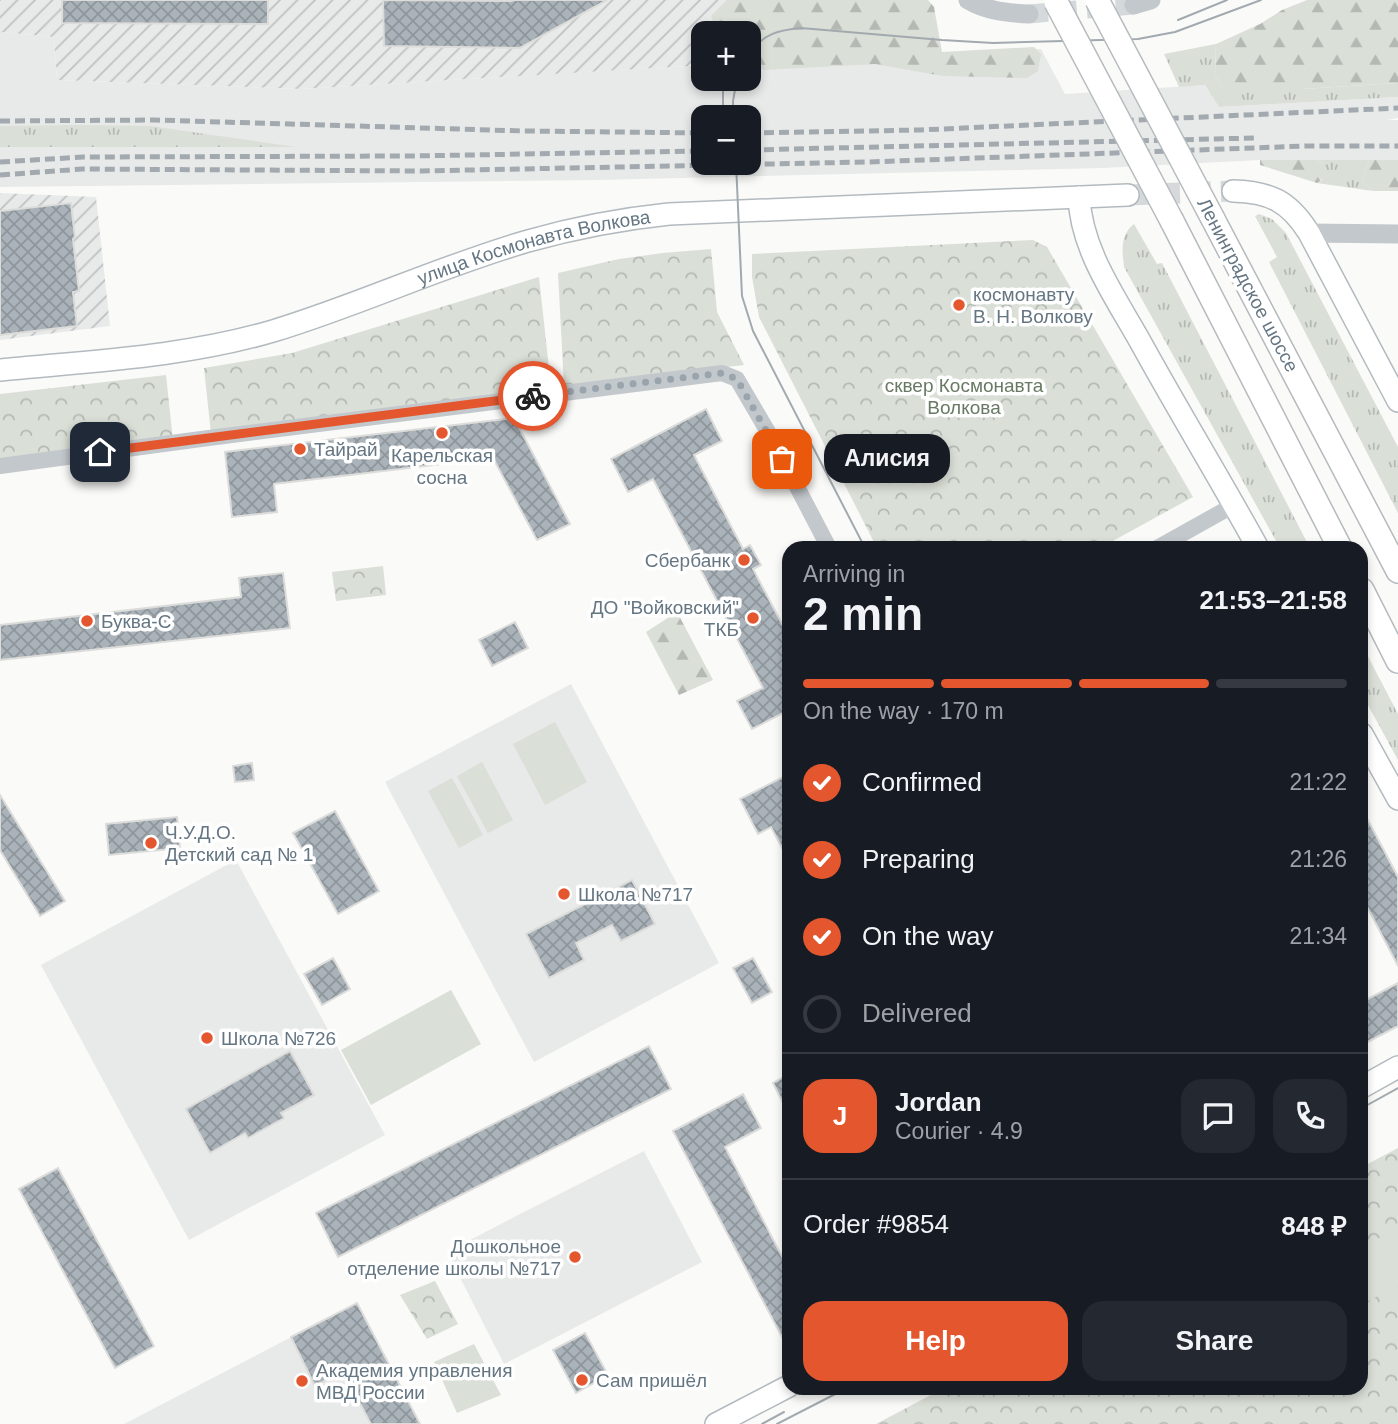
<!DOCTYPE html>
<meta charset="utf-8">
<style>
body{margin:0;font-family:Helvetica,sans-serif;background:#242831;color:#f1f3f6;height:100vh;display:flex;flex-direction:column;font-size:26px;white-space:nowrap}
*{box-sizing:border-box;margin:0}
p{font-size:23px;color:#9ea1a6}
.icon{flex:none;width:38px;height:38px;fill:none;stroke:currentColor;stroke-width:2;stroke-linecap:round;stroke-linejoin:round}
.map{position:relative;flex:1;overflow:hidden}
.sheet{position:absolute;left:782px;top:541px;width:586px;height:854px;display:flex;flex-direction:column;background:#171b24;border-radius:21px;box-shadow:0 4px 10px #0003}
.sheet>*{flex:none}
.tools{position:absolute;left:691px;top:21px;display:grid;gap:14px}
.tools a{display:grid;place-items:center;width:70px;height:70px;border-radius:14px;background:#171b24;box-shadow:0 4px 10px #0003;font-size:35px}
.pin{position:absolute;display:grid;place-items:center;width:60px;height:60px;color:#fff;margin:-30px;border-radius:14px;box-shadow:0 4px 10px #0006}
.courier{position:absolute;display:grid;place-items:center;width:70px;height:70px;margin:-35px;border:5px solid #e4572e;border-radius:50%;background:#fff;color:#222;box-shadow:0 2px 9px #0007}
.bubble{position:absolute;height:49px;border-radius:21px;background:#171b24;box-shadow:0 4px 10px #0003;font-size:23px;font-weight:800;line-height:49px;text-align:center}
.head em{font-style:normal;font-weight:800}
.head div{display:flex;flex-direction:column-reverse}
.head{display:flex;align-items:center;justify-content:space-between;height:119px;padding:0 21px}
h1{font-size:46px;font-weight:800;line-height:52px}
.bar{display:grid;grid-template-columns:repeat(4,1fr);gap:10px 7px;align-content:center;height:84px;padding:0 21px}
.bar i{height:9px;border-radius:5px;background:#363941}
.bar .on{background:#e4572e}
.bar p{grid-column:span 4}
.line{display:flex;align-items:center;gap:18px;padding:0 21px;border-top:2px solid #363941}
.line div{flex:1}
.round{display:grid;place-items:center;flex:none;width:74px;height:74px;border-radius:21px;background:#242831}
ol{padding:0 21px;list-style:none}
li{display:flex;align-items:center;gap:21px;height:77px}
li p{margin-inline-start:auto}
li .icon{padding:7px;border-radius:50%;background:#e4572e;color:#fff;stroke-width:4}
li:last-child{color:#9ea1a6}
li i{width:38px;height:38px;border:4px solid #363941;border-radius:50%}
.action{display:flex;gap:14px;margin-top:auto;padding:14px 21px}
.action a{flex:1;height:80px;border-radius:21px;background:#e4572e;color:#fff;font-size:28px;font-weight:800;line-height:80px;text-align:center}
.action a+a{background:#242831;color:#f1f3f6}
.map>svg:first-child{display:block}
</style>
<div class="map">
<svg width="1398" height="1424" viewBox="0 0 1398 1424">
<defs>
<pattern id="industrial-furrows" width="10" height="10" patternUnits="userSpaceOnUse" patternTransform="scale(1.75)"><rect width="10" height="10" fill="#e8e9e9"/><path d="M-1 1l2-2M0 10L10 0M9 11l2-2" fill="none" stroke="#c0c1c2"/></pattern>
<pattern id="grass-tufts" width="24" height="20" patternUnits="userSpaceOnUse" patternTransform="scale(1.75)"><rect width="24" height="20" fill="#dadfd7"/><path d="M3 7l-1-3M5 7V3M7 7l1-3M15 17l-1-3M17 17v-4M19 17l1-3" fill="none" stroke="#b4b9b4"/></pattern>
<pattern id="forest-firs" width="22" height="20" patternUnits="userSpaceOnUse" patternTransform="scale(1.75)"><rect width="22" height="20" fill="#dadfd7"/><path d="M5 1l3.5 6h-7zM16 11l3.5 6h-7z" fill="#b4b9b4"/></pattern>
<pattern id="park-crowns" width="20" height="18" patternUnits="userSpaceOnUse" patternTransform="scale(1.75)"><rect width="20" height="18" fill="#dadfd7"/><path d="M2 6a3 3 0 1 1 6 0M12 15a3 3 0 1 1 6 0" fill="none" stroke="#b4b9b4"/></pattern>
<pattern id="building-cross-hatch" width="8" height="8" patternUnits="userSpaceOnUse" patternTransform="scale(1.75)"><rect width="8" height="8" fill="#aab3b9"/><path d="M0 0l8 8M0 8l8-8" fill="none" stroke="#8e969c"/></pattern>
</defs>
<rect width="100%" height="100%" fill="#fafaf8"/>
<g fill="#e8e9e9" fill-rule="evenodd">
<path d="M0,32L54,37L57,80L300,89L703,65L704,79H749V63L1041,49L1065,94L1205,85L1219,107L1398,97V118L1387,120H1398V160H1260L1103,168L599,180L0,187ZM704,117H749V163H704Z"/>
<polygon points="571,684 719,963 534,1062 385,782"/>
<polygon points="236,860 385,1135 189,1240 41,965"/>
<polygon points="644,1151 702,1262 504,1364 447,1252 522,1213"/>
<polygon points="357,1303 420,1424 124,1424"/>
</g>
<g fill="url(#industrial-furrows)">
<polygon points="0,0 760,0 724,33 704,33 703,52 688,66 300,89 57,80 54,37 0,32"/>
<polygon points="0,193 96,197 110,326 0,340"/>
</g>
<g fill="url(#grass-tufts)">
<polygon points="1216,44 1215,76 1224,89 1302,89 1398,83 1398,97 1219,107 1205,85 1179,87 1164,54"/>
<polygon points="75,125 150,126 296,147 0,147 0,126"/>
<polygon points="1316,160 1369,160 1362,181 1373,191 1317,183 1322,180 1324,164"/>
<polygon points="1259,214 1272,219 1286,233 1398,447 1398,513 1269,262 1277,257 1255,216"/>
<path d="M1134,224L1157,264L1162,263L1310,548H1280L1124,267C1122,250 1120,235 1134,224Z"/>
<polygon points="1362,645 1398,714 1398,760 1362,694"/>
</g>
<g fill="url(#forest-firs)">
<polygon points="727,0 928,0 934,7 942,52 1034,47 1041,54 1038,71 1027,78 943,76 875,64 764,70 751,65 761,47 752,34 720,33 711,16"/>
<polygon points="1307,0 1398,0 1398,83 1302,89 1224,89 1215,76 1216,44 1260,24 1282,10"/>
<path d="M1260,160H1316L1324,164C1325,172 1325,178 1317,183L1260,165Z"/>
<polygon points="1369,160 1398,160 1398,191 1373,191 1362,181"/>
<polygon points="677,612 713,680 679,695 646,632"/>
</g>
<g fill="url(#park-crowns)">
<polygon points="1033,240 1047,247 1193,497 1100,548 877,548 759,317 752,277 752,254"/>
<polygon points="711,249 717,312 744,365 564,386 558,273 619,259 663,253"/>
<polygon points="539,277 551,387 211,434 204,368 292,353"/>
<polygon points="166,375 173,441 0,461 0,394"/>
<polygon points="383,566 386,595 336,601 332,572"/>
<polygon points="1398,1148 1398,1424 876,1424 944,1388 1362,1388 1362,1167"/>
<polygon points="435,1281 458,1324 427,1339 400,1295"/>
</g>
<g fill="#dadfd7">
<polygon points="555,722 587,782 545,805 513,744"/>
<polygon points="482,762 513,820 488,833 457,776"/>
<polygon points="452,778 483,835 459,848 428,791"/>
<polygon points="451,990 481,1044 371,1105 341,1050"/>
<polygon points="1398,1228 1398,1286 1362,1304 1362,1247"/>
<polygon points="474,1344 501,1395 457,1413 434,1362"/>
</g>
<g fill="url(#building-cross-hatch)" stroke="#dcdcda" stroke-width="2">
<polygon points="62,0 268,0 268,24 62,23"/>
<polygon points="383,0 511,1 514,0 607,0 520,48 384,46"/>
<polygon points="71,203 75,238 73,239 79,291 73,292 77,326 0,335 0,211"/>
<polygon points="706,409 722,441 694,455 743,549 750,545 761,565 753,569 789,637 789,710 752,729 737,701 763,688 653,479 628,492 611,459"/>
<polygon points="514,418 570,524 537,540 493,458 274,484 277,512 232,517 225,452"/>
<polygon points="283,573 290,628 0,660 0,625 241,597 239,578"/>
<polygon points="515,622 528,648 492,666 479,640"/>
<polygon points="252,763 254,780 235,782 233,766"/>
<polygon points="789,774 789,861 771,827 758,834 740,799"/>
<polygon points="0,795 65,901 40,916 0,850"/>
<polygon points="1362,809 1398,877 1398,966 1362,897"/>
<polygon points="335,811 379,891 338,914 293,833"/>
<polygon points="177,817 180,848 109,855 106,824"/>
<polygon points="632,880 655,924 621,941 612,925 576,943 584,960 549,978 526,934"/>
<polygon points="333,958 350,989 322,1005 304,974"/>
<polygon points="753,958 772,992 752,1003 733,968"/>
<polygon points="1398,983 1398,1026 1362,1045 1362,1002"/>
<polygon points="649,1046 671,1089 338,1257 316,1213"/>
<polygon points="290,1051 314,1095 281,1113 284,1118 248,1138 245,1133 210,1153 186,1109"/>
<polygon points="789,1074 789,1115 773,1083"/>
<polygon points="743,1094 761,1128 725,1147 789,1270 789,1350 673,1131"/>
<polygon points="58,1168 154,1346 115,1368 19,1189"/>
<polygon points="357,1303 420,1424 371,1424 343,1371 315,1386 291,1337"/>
<polygon points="585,1333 608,1375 576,1393 553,1350"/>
</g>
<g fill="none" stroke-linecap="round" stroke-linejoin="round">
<polyline stroke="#d5d9db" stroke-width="19" stroke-dasharray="19 10" stroke-linecap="butt" points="1029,14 1134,5"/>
<polyline stroke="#d5d9db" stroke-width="21" stroke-dasharray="21 10" stroke-linecap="butt" points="1128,195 1233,191"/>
<g stroke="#b3babf" stroke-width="24">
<g id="secondary">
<path d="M1233,191C1270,192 1289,201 1309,233L1398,401"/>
<path d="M1079,197C1081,250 1116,298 1141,343C1179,412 1220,479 1258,548"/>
<path id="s1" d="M0,370C91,361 185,357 273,331C359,305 441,266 528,241C574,228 621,219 669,214L1128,195"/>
<polyline points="1362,734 1398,799"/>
<polyline points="1362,1087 1398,1067"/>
<polyline points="716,1424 789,1386"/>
</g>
</g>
<g stroke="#b5babe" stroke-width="26">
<g id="primary">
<polyline points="1213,219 1398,571"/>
<polyline points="1172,221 1340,548"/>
<polyline points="1362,590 1398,661"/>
</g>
</g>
<g stroke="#c3c8cc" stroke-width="16">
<polyline points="0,466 201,439 722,373 737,379 771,437 829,548"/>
<polyline points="1157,548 1234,505"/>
</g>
<g stroke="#c3c8cc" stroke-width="19">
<path d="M968,0C986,11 1008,13 1029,14"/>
<polyline points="1134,5 1151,0"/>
<polyline points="1309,233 1398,234"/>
</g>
<use href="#secondary" stroke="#fff" stroke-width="21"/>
<use href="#primary" stroke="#fff" stroke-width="23"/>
<g stroke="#a2aab0" stroke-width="2">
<polyline points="1178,20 1227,0"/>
<path d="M749,53C764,34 778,30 801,28L942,40L993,43L1138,39L1175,32L1261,0"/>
<polyline points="723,117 723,92 725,79"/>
<polyline points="733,117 733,101 737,79"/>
<polyline points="736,163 742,296 753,331 865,548"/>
<polyline points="1362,1108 1398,1088"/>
<polyline points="762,1424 784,1412"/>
<polyline points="777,1424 847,1388"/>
</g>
<g stroke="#a2aab0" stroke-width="5" stroke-dasharray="10 5" stroke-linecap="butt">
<polyline points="0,121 155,120 524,131 704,133"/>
<polyline points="749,133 920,130 1398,108"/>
<polyline points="749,150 1255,138"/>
<polyline points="0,162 83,157 409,156 704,151"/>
<polyline points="0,175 82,169 421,171 868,162 1306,146 1398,146"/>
</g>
<g stroke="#b5babe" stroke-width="26" stroke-linecap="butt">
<g id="primary-bridge">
<polyline points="1097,0 1213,219"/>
<polyline points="1056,2 1172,221"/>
</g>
</g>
<use href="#primary-bridge" stroke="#fff" stroke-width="23"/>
</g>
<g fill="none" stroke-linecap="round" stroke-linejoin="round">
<polyline stroke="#99a4ac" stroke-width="7" stroke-dasharray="0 12.6" points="533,396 722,373 737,379 782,459"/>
<polyline stroke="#e4572e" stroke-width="9" points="100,452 533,396"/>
</g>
<g fill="#e4572e" stroke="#fff" stroke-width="2.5">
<circle cx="959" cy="305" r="7"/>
<circle cx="442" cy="433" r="7"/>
<circle cx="300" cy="449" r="7"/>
<circle cx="744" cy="560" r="7"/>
<circle cx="753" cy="618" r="7"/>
<circle cx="87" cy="621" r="7"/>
<circle cx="151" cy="843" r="7"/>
<circle cx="564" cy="894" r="7"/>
<circle cx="207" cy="1038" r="7"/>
<circle cx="575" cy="1257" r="7"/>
<circle cx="582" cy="1380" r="7"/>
<circle cx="302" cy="1381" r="7"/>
</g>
<g text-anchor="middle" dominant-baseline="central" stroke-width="7" stroke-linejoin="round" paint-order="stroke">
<g font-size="19" fill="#657683" stroke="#fff">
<text stroke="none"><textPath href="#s1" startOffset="551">улица Космонавта Волкова</textPath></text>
<text transform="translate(1248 285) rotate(62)">Ленинградское шоссе</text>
</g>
<g font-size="19" fill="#657683" stroke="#fff" text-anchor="start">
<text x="973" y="294">космонавту<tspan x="973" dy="22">В. Н. Волкову</tspan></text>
<text x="314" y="449">Тайрай</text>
<text x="442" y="455" text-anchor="middle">Карельская<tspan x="442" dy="22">сосна</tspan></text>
<text x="730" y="560" text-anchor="end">Сбербанк</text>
<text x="739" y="607" text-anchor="end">ДО "Войковский"<tspan x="739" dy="22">ТКБ</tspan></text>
<text x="101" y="621">Буква-С</text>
<text x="165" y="832">Ч.У.Д.О.<tspan x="165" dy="22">Детский сад № 1</tspan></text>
<text x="578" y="894">Школа №717</text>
<text x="221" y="1038">Школа №726</text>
<text x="561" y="1246" text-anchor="end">Дошкольное<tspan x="561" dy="22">отделение школы №717</tspan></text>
<text x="316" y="1370">Академия управления<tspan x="316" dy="22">МВД России</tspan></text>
<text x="596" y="1380">Сам пришёл</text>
</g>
<g font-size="19" fill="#687a64" stroke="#fff">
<text x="964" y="385">сквер Космонавта<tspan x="964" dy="22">Волкова</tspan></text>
</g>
</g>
</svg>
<div class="tools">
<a>+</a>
<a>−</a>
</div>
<div class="pin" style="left:782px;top:459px;background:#ea580c"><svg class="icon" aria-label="bag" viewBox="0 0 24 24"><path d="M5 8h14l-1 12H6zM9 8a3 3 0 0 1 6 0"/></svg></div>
<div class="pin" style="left:100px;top:452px;background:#1f2937"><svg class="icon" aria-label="home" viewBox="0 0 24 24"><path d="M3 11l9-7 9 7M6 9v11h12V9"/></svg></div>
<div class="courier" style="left:533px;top:396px"><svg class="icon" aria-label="bike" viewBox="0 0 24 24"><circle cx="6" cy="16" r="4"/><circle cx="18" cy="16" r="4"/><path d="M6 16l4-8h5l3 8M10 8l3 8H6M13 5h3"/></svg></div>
<div class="bubble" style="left:824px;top:434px;width:126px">Алисия</div>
<section class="sheet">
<div class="head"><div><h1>2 min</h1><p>Arriving in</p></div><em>21:53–21:58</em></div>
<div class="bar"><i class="on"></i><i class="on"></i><i class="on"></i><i></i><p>On the way · 170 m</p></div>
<ol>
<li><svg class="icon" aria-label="check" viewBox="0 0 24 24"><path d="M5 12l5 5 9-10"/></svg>Confirmed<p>21:22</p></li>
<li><svg class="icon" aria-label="check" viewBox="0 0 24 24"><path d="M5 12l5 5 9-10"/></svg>Preparing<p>21:26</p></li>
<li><svg class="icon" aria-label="check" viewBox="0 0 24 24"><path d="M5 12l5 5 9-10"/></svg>On the way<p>21:34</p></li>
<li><i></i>Delivered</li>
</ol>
<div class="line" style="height:126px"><b class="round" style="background:#e4572e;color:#fff">J</b><div><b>Jordan</b><p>Courier · 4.9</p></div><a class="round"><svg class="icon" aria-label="chat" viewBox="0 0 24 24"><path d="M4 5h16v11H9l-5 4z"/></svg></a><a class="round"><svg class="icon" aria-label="phone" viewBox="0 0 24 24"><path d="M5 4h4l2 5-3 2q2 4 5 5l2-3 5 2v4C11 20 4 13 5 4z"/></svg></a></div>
<div class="line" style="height:91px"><div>Order #9854</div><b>848 ₽</b></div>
<div class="action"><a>Help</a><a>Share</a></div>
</section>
</div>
